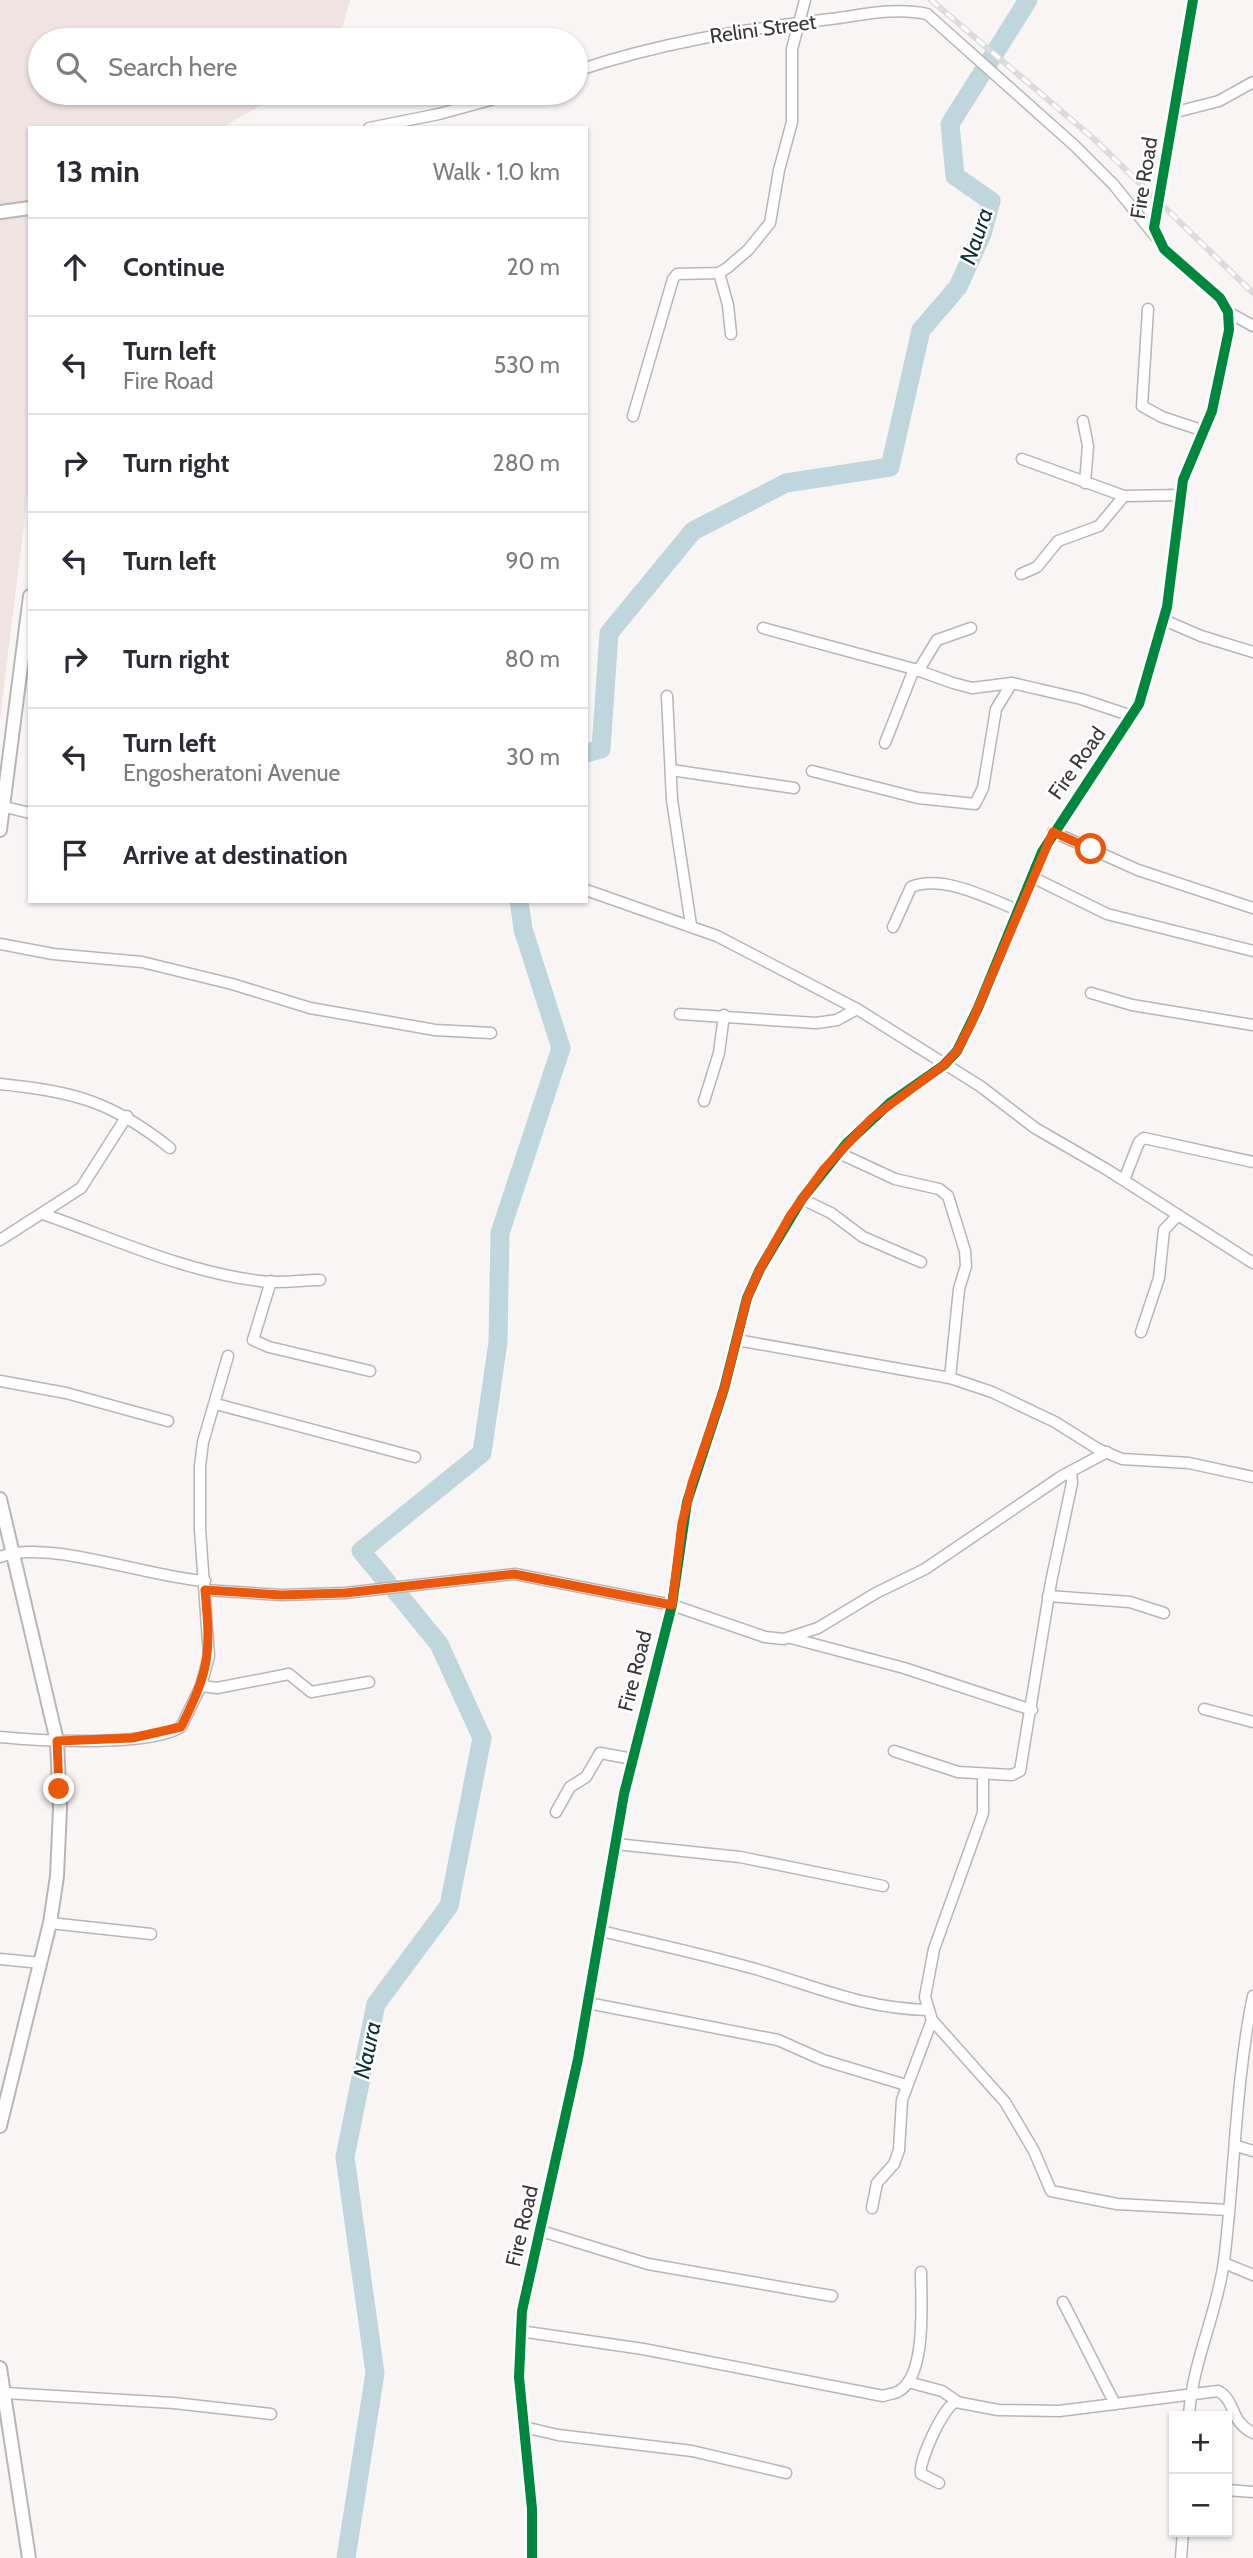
<!DOCTYPE html>
<meta charset="utf-8">
<style>
:root{--surface:#fff;--page:#f2f2f3;--text:#2b2b33;--muted:#7c7c81;--line:#e1e1e2}
body{margin:0;font-family:Cabin,sans-serif;background:var(--page);color:var(--text)}
.controls{position:absolute;right:21px;bottom:21px;display:grid;overflow:hidden;border-radius:0px;box-shadow:0 2px 5px #0004}
.controls button{width:63px;height:63px;display:grid;place-items:center;padding:0;border:0;border-bottom:2px solid var(--line);background:var(--surface);color:var(--text);font:35px sans-serif}
.stop{position:absolute;width:21px;height:21px;margin:-16px;border:5px solid #ea580c;border-radius:50%;background:#fff}
.stop.end{background:#ea580c;border-color:#fff;box-shadow:0 2px 7px #0008}
.list{margin:0;padding:0;list-style:none}
h2{display:flex;justify-content:space-between;align-items:center;height:91px;margin:0;padding:0 28px;font-size:30px}
h2 small{font-size:23px;font-weight:400;color:var(--muted)}
.list li{display:grid;grid-template-columns:46px 1fr auto;gap:21px;align-items:center;box-sizing:border-box;height:98px;padding:0 28px;border-top:2px solid var(--line)}
.list b{display:block;font-size:26px;white-space:nowrap}
.list p{margin:0;font-size:23px;white-space:nowrap;color:var(--muted)}
.list em{font-size:23px;font-style:normal;color:var(--muted)}
.icon{flex:none;width:38px;height:38px;fill:none;stroke:currentColor;stroke-width:2;stroke-linecap:round;stroke-linejoin:round}
.map{position:relative;flex:none;width:1253px;height:2558px;overflow:hidden}
.search{position:absolute;background:var(--surface);box-shadow:0 2px 5px #0004;left:28px;top:28px;width:560px;height:77px;display:flex;align-items:center;gap:18px;box-sizing:border-box;padding:0 24px;border-radius:38px;color:var(--muted);font-size:26px}
.panel{position:absolute;background:var(--surface);box-shadow:0 2px 5px #0004;left:28px;top:126px;width:560px;height:777px;border-radius:0px}
.map>svg:first-child{display:block}
.built{fill:#f0e4e3}
.lines{fill:none;stroke-linecap:round;stroke-linejoin:round}
.river{stroke:#bed6dc;stroke-width:19}
.minor-casing{stroke:#b9b5b5;stroke-width:13}
.tertiary-casing{stroke:#b9b5b5;stroke-width:16}
.minor{stroke:#fefefe;stroke-width:10}
.tertiary{stroke:#fefefe;stroke-width:12}
.rail-casing{stroke:#dcdbdb;stroke-width:6}
.rail{stroke:#fff;stroke-width:3.5;stroke-dasharray:10;stroke-linecap:butt}
.cycleway-casing{stroke:#fff;stroke-width:15}
.cycleway{stroke:#00873e;stroke-width:10}
.route{stroke:#ea580c;stroke-width:9}
.labels{text-anchor:middle;stroke-width:5;stroke-linejoin:round;paint-order:stroke}
.street-label{font-size:21px;fill:#3b3737;stroke:#fff}
.water-label{font-size:23px;font-style:italic;fill:#0c3038;stroke:#fff}
</style>
<div class="map">
<svg width="1253" height="2558" viewBox="0 0 1253 2558">
<rect width="100%" height="100%" fill="#faf5f5"/>
<polygon class="built" points="0,0 350,0 343,25 329,40 40,40 40,93 283,93 221,128 30,128 30,476 0,719"/>
<g class="lines">
<g class="river">
<polyline points="586,753 601,749 609,633 693,531 786,483 890,467 921,330 958,287 982,234 991,201 955,176 950,124 1028,0"/>
<polyline points="387,1582 361,1551 482,1453 498,1342 500,1233 561,1048 523,929 519,901"/>
<polyline points="346,2558 375,2373 345,2157 376,2004 449,1906 482,1738 439,1644 394,1589"/>
</g>
<g class="minor-casing">
<g id="minor">
<path d="M576 71C659 43 744 29 831 19 862 15 896 7 927 14L1075 146 1113 184 1156 237"/>
<polyline points="1176,112 1219,101 1253,82"/>
<polyline points="369,128 439,114 516,93"/>
<polyline points="719,273 728,305 731,334"/>
<polyline points="1148,309 1142,406 1162,417 1204,431"/>
<polyline points="1228,312 1253,326"/>
<polyline points="633,416 673,279 677,274 719,273 727,268 748,250 770,223 779,170 792,122 792,49 805,0"/>
<polyline points="1083,421 1088,446 1085,483"/>
<polyline points="1022,459 1124,496 1182,495"/>
<polyline points="1021,574 1037,567 1058,541 1099,526 1124,496"/>
<polyline points="1164,620 1201,636 1253,652"/>
<polyline points="763,628 914,669 953,683 972,688 1012,683 1081,699 1132,716"/>
<polyline points="918,671 937,640 971,628"/>
<polyline points="667,696 672,800 691,925"/>
<polyline points="885,743 914,669"/>
<polyline points="671,770 794,788"/>
<polyline points="812,771 918,798 975,804 983,788 996,709 1012,683"/>
<polyline points="5,807 30,813"/>
<polyline points="1053,832 1138,870 1253,908"/>
<polyline points="1032,877 1107,914 1253,951"/>
<polyline points="586,890 717,936 857,1009 980,1086 1035,1128 1106,1169 1253,1263"/>
<path d="M893 927 911 887C943 874 987 898 1018 910"/>
<polyline points="0,944 53,954 142,962 232,984 310,1008 435,1030 491,1033"/>
<polyline points="1091,993 1132,1005 1253,1025"/>
<polyline points="680,1014 816,1023 837,1020 857,1009"/>
<path d="M0 1084C75 1092 111 1101 170 1148"/>
<polyline points="704,1101 719,1053 724,1015"/>
<polyline points="839,1153 895,1179 939,1189 948,1196 965,1251 966,1266 959,1289 950,1378"/>
<polyline points="1124,1180 1139,1142 1144,1138 1253,1162"/>
<polyline points="802,1199 831,1213 863,1237 921,1262"/>
<path d="M43 1214C115 1239 185 1272 260 1281 280 1284 301 1280 320 1280"/>
<polyline points="0,1240 81,1188 127,1116"/>
<polyline points="271,1281 253,1340 269,1347 370,1371"/>
<polyline points="1141,1332 1159,1278 1164,1230 1178,1215"/>
<polyline points="737,1340 950,1378 992,1392 1055,1422 1098,1449 1122,1459 1189,1463 1253,1477"/>
<polyline points="0,1381 66,1393 168,1421"/>
<polyline points="216,1404 415,1457"/>
<path d="M0 1557C45 1538 151 1578 205 1581"/>
<polyline points="205,1590 281,1595 345,1593 515,1574 672,1605 765,1637 784,1639 818,1628 876,1593 925,1569 1062,1476 1107,1452"/>
<polyline points="1048,1596 1130,1602 1164,1613"/>
<polyline points="791,1638 904,1668 1032,1710"/>
<polyline points="201,1686 217,1688 289,1674 311,1692 369,1682"/>
<polyline points="1204,1709 1253,1722"/>
<path d="M0 1737C39 1741 149 1747 181 1727L201 1686 209 1656 200 1529V1466L203 1442 228 1356"/>
<polyline points="894,1751 958,1772 1012,1775 1020,1771 1051,1582 1072,1483 1071,1471"/>
<polyline points="983,1774 983,1813 934,1949 925,1997 932,2020 1005,2102 1034,2151 1051,2191 1117,2204 1228,2210"/>
<polyline points="556,1812 570,1787 586,1777 600,1753 633,1759"/>
<polyline points="616,1844 740,1857 883,1886"/>
<polyline points="50,1923 151,1934"/>
<path d="M601 1931C651 1943 702 1954 752 1968 816 1986 860 2008 928 2010"/>
<polyline points="0,1959 41,1963"/>
<polyline points="588,2003 778,2040 823,2060 906,2085"/>
<polyline points="1237,2146 1253,2151"/>
<polyline points="872,2208 877,2183 894,2164 899,2150 902,2100 932,2020"/>
<polyline points="541,2231 648,2264 832,2296"/>
<polyline points="1224,2263 1253,2275"/>
<polyline points="1063,2302 1115,2404"/>
<path d="M520 2331 643 2349 883 2396C888 2394 895 2394 899 2391 927 2375 921 2301 921 2272"/>
<polyline points="908,2382 942,2391 958,2402"/>
<polyline points="5,2393 174,2403 271,2414"/>
<path d="M1189 2416C1192 2362 1217 2315 1224 2261 1235 2173 1235 2083 1253 1996"/>
<polyline points="524,2427 558,2435 692,2451 786,2473"/>
<path d="M939 2483 921 2474C918 2462 944 2405 956 2402L998 2410 1059 2411 1218 2391C1236 2400 1229 2421 1253 2433"/>
<polyline points="1227,2490 1253,2492"/>
<polyline points="532,2558 532,2509 519,2377 522,2311 578,2059 624,1794 672,1605 687,1502 724,1389 747,1298 760,1269 802,1199 846,1144 891,1102 944,1065 957,1051 978,1008 1042,852 1139,704 1167,607 1183,480 1212,411 1229,330 1228,312 1220,298 1164,249 1154,228 1193,0"/>
<polyline points="1181,2558 1183,2532"/>
</g>
</g>
<g class="tertiary-casing">
<g id="tertiary">
<polyline points="0,212 30,208"/>
<polyline points="0,830 30,596"/>
<polyline points="0,1499 57,1741 60,1808 57,1876 50,1923 0,2126"/>
<polyline points="0,2368 29,2558"/>
</g>
</g>
<use href="#minor" class="minor"/>
<use href="#tertiary" class="tertiary"/>
<g class="rail-casing">
<polyline id="rail" points="931,0 1094,139 1253,293"/>
</g>
<use href="#rail" class="rail"/>
<g class="cycleway-casing">
<polyline id="cycleway" points="532,2558 532,2509 519,2377 522,2311 578,2059 624,1794 672,1605 687,1502 724,1389 747,1298 760,1269 802,1199 846,1144 891,1102 944,1065 957,1051 978,1008 1042,852 1139,704 1167,607 1183,480 1212,411 1229,330 1228,312 1220,298 1164,249 1154,228 1193,0"/>
</g>
<use href="#cycleway" class="cycleway"/>
</g>
<g class="lines">
<path class="route" d="M59 1789 57 1741 132 1738 181 1727C210 1669 211 1654 205 1590L281 1595 345 1593 514 1574 672 1605 682 1523 692 1483 724 1389 747 1298 760 1269 790 1216 824 1169 872 1118 944 1065 957 1051 971 1024 1053 832 1091 849"/>
</g>
<g class="labels">
<g class="street-label">
<text transform="translate(763 29) rotate(-8)" y="7">Relini Street</text>
<text transform="translate(1144 178) rotate(-81)" y="7">Fire Road</text>
<text transform="translate(1077 763) rotate(-55)" y="7">Fire Road</text>
<text transform="translate(635 1671) rotate(-76)" y="7">Fire Road</text>
<text transform="translate(522 2226) rotate(-77)" y="7">Fire Road</text>
</g>
<g class="water-label">
<text transform="translate(976 236) rotate(-71)" y="8">Naura</text>
<text transform="translate(367 2050) rotate(-78)" y="8">Naura</text>
</g>
</g>
</svg>
<div class="controls">
<button>+</button>
<button>−</button>
</div>
<div class="stop" style="left:1091px;top:849px"></div>
<div class="stop end" style="left:59px;top:1789px"></div>
<div class="search"><svg class="icon" aria-label="search" viewBox="0 0 24 24"><circle cx="10" cy="10" r="6"/><path d="M15 15l6 6"/></svg>Search here</div>
<section class="panel">
<h2>13 min<small>Walk · 1.0 km</small></h2>
<ul class="list">
<li><svg class="icon" aria-label="ahead" viewBox="0 0 24 24"><path d="M12 20V5M6 11l6-6 6 6"/></svg><div><b>Continue</b></div><em>20 m</em></li>
<li><svg class="icon" aria-label="left" viewBox="0 0 24 24"><path d="M17 20v-9H6M10 6l-5 5 5 5"/></svg><div><b>Turn left</b><p>Fire Road</p></div><em>530 m</em></li>
<li><svg class="icon" aria-label="right" viewBox="0 0 24 24"><path d="M7 20v-9h11M14 6l5 5-5 5"/></svg><div><b>Turn right</b></div><em>280 m</em></li>
<li><svg class="icon" aria-label="left" viewBox="0 0 24 24"><path d="M17 20v-9H6M10 6l-5 5 5 5"/></svg><div><b>Turn left</b></div><em>90 m</em></li>
<li><svg class="icon" aria-label="right" viewBox="0 0 24 24"><path d="M7 20v-9h11M14 6l5 5-5 5"/></svg><div><b>Turn right</b></div><em>80 m</em></li>
<li><svg class="icon" aria-label="left" viewBox="0 0 24 24"><path d="M17 20v-9H6M10 6l-5 5 5 5"/></svg><div><b>Turn left</b><p>Engosheratoni Avenue</p></div><em>30 m</em></li>
<li><svg class="icon" aria-label="arrive" viewBox="0 0 24 24"><path d="M6 21V4h12l-3 4 3 4H6"/></svg><div><b>Arrive at destination</b></div></li>
</ul>
</section>
</div>
